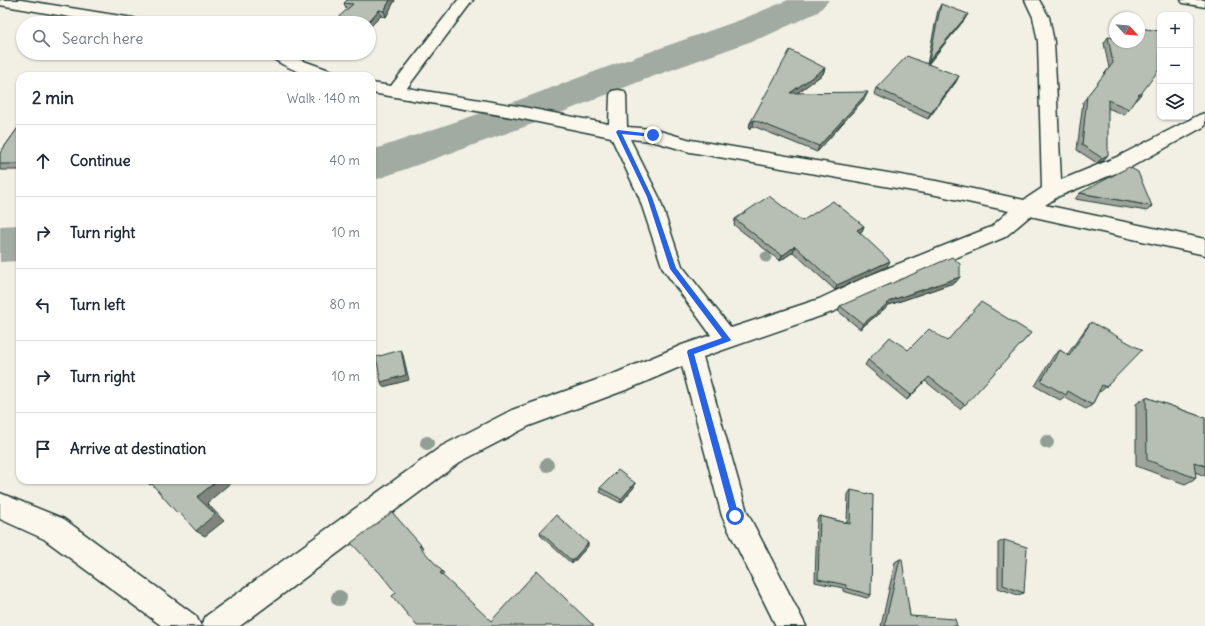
<!DOCTYPE html>
<meta charset="utf-8">
<style>
:root{--surface:#fff;--page:#f2f2f3;--text:#1f2937;--muted:#747a83;--line:#e0e1e3}
body{margin:0;font-family:Delius,sans-serif;background:var(--page);color:var(--text)}
.controls{position:absolute;right:12px;top:12px;display:grid;overflow:hidden;border-radius:8px;box-shadow:0 1px 3px #0004}
.controls button{width:36px;height:36px;display:grid;place-items:center;padding:0;border:0;border-bottom:1px solid var(--line);background:var(--surface);color:var(--text);font:20px sans-serif}
.compass{position:absolute;left:1109px;top:12px;width:36px;height:36px;border-radius:50%;background:var(--surface);box-shadow:0 1px 3px #0004;rotate:116deg}
.stop{position:absolute;width:12px;height:12px;margin:-9px;border:3px solid #2563eb;border-radius:50%;background:#fff}
.stop.end{background:#2563eb;border-color:#fff;box-shadow:0 1px 4px #0008}
.list{margin:0;padding:0;list-style:none}
h2{display:flex;justify-content:space-between;align-items:center;height:52px;margin:0;padding:0 16px;font-size:17px}
h2 small{font-size:13px;font-weight:400;color:var(--muted)}
.list li{display:grid;grid-template-columns:26px 1fr auto;gap:12px;align-items:center;box-sizing:border-box;height:72px;padding:0 16px;border-top:1px solid var(--line)}
.list b{display:block;font-size:15px;white-space:nowrap}
.list em{font-size:13px;font-style:normal;color:var(--muted)}
.icon{flex:none;width:22px;height:22px;fill:none;stroke:currentColor;stroke-width:2;stroke-linecap:round;stroke-linejoin:round}
.map{position:relative;flex:none;width:1205px;height:626px;overflow:hidden}
.search{position:absolute;background:var(--surface);box-shadow:0 1px 3px #0004;left:16px;top:16px;width:360px;height:44px;display:flex;align-items:center;gap:10px;box-sizing:border-box;padding:0 14px;border-radius:22px;color:var(--muted);font-size:15px}
.panel{position:absolute;background:var(--surface);box-shadow:0 1px 3px #0004;left:16px;top:72px;width:360px;height:412px;border-radius:12px}
.map>svg:first-child{display:block}
.lines{fill:none;stroke-linecap:round;stroke-linejoin:round}
.river{fill:#a2aba1;fill-rule:evenodd}
.minor-casing{stroke:#1f3d34;stroke-width:3}
.minor{fill:#fbf7ec;fill-rule:evenodd}
.tree{fill:#919e94}
.wall{fill:#9da39a;stroke:#1f3d34}
.shaded-wall{fill:#80857d;stroke:#1f3d34}
.building{fill:#b7beb3;stroke:#1f3d34}
.route{fill:#2563eb}
</style>
<div class="map">
<svg width="1205" height="626" viewBox="0 0 1205 626">
<rect width="100%" height="100%" fill="#f2f0e5"/>
<filter id="ink" filterUnits="userSpaceOnUse"><feTurbulence type="fractalNoise" baseFrequency=".025" numOctaves="2"/><feDisplacementMap in="SourceGraphic" scale="8" xChannelSelector="R" yChannelSelector="G"/><feConvolveMatrix kernelMatrix="1 2 1 2 8 2 1 2 1" color-interpolation-filters="sRGB"/></filter>
<g filter="url(#ink)">
<g class="lines">
<g class="river">
<polygon points="788,0 829,0 818,12 766,36 646,79 538,122 372,181 372,150 508,104 618,63 740,20"/>
<polygon points="20,225 20,261 0,262 0,226"/>
</g>
<g class="minor-casing">
<g id="minor">
<polygon points="0,0 21,0 133,18 138,20 141,23 105,23 0,5"/>
<path d="M458 0H473L407 88 523 107 609 124 610 95 612 91 618 90 624 91 626 95 627 127 653 129 691 140 936 181 1024 200 1042 188 1038 42 1033 17 1025 0H1039L1049 17 1054 42 1061 180 1117 157 1199 115 1205 113V126L1131 167 1059 196 1045 205 1205 239V255L1030 216 1005 237 884 288 835 311 703 357 747 512 806 626H776L726 525 722 516 682 366 631 388 529 426 460 462 240 626H201L206 616 442 446 512 410 616 373 682 345 711 335 663 269 639 197 611 137 523 119 372 93V83L391 86ZM630 139 652 141 690 152 936 195 1009 211 991 227 868 276 819 299 731 328 682 266 659 197Z"/>
<polygon points="1181,0 1205,0 1205,7 1183,3"/>
<path d="M267 53H287L295 58 335 72 337 76C330 76 322 77 315 76 304 75 273 62 267 53Z"/>
<polygon points="0,493 64,519 196,616 201,626 162,626 44,539 0,519"/>
</g>
</g>
<use href="#minor" class="minor"/>
</g>
<g class="tree">
<circle cx="766" cy="257" r="5.5"/>
<circle cx="1047" cy="442" r="7"/>
<circle cx="427" cy="443" r="7"/>
<circle cx="547" cy="465" r="7"/>
<circle cx="339" cy="598" r="8"/>
</g>
<g class="wall">
<polygon points="347,0 395,0 386,17 381,16 369,28 369,23 346,9 344,3"/>
<polygon points="941,4 965,19 928,64 956,82 928,119 874,94 876,88 927,64 938,10"/>
<polygon points="1108,37 1141,94 1136,100 1135,100 1124,115 1108,108 1103,161 1097,163 1077,150 1083,102 1109,68 1104,43"/>
<polygon points="825,68 823,74 797,93 865,98 817,152 753,126 749,129 750,123"/>
<polygon points="20,125 20,170 0,170 0,153"/>
<polygon points="1080,193 1152,206 1147,211 1075,199"/>
<polygon points="735,219 864,226 862,231 860,233 887,267 835,290 793,252 780,261 734,225"/>
<polygon points="956,282 889,305 860,329 838,311 840,306"/>
<polygon points="1091,322 1106,387 1100,392 1099,391 1092,405 1086,409 1064,397 1060,400 1035,386 1054,355 1060,350 1067,355 1086,328"/>
<polygon points="1031,333 960,409 925,381 907,400 865,365 868,360 908,350 947,341"/>
<polygon points="1146,397 1205,418 1205,476 1195,472 1196,478 1185,484 1136,466 1136,404"/>
<polygon points="635,483 634,487 621,503 600,492 600,488"/>
<polygon points="851,490 871,595 867,598 843,591 843,588 815,582 817,519 820,516 847,523 848,494"/>
<polygon points="540,532 588,546 572,564 541,536"/>
<polygon points="1004,540 1024,593 1018,595 998,588 998,543"/>
<polygon points="900,559 910,616 957,626 881,626 895,562"/>
</g>
<g class="shaded-wall">
<polygon points="390,0 395,0 386,17 384,11"/>
<polygon points="379,10 381,16 369,28 369,23 367,23"/>
<polygon points="968,14 965,19 926,67 929,61"/>
<polygon points="825,68 823,74 789,99 790,93"/>
<polygon points="959,76 956,82 928,119 931,113"/>
<polygon points="868,92 865,98 817,152 819,146"/>
<polygon points="754,120 753,126 749,129 750,123"/>
<polygon points="1108,155 1103,161 1097,163 1102,158"/>
<polygon points="864,226 862,231 855,236 857,230"/>
<polygon points="795,246 793,252 780,261 782,256"/>
<polygon points="890,261 887,267 835,290 837,285"/>
<polygon points="960,277 956,282 889,305 860,329 863,324 892,300"/>
<polygon points="401,350 403,355 409,380 383,387 381,382"/>
<polygon points="929,377 925,381 907,400 911,395"/>
<polygon points="218,480 234,480 207,503 224,521 205,536 196,531 197,497"/>
<polygon points="635,483 634,487 621,503 621,499"/>
<polygon points="588,543 588,546 572,564 572,561"/>
<polygon points="421,545 424,548 422,550 419,546"/>
<polygon points="442,571 444,574 442,576 440,573"/>
</g>
<g class="building">
<polygon points="347,0 390,0 384,11 379,10 367,23 332,23 353,4 344,3"/>
<polygon points="941,4 968,14 929,61"/>
<polygon points="1139,28 1160,31 1160,68 1141,94 1139,94 1129,109 1108,100 1108,155 1102,158 1082,145 1087,96 1113,63 1108,37 1115,38 1115,42 1139,42"/>
<polygon points="790,50 825,68 790,93 868,92 819,146 754,120 750,123"/>
<polygon points="907,56 959,76 931,113 876,88"/>
<polygon points="20,125 20,164 0,164 0,153"/>
<polygon points="1129,167 1138,172 1152,206 1080,193"/>
<polygon points="769,196 802,221 833,201 864,226 857,230 890,261 837,285 795,246 782,256 735,219"/>
<polygon points="952,257 960,264 960,277 892,300 863,324 840,306"/>
<polygon points="981,302 1031,333 965,405 929,377 911,395 868,360 890,337 908,350 929,329 947,341"/>
<polygon points="1091,322 1142,350 1106,387 1102,385 1092,405 1068,391 1066,395 1041,381 1060,350 1069,356"/>
<polygon points="401,350 406,375 381,382 376,357"/>
<polygon points="1146,397 1205,418 1205,466 1194,462 1196,478 1147,460"/>
<polygon points="618,470 635,483 621,499 600,488"/>
<polygon points="145,480 218,480 197,497 215,514 196,531 179,512 177,513 152,484 150,485"/>
<polygon points="851,490 873,495 871,595 846,588 846,585 818,579 820,516 850,524"/>
<polygon points="392,512 421,545 419,546 442,571 440,573 491,621 537,571 594,626 417,626 392,596 396,593 380,573 351,543"/>
<polygon points="556,515 588,543 572,561 540,532"/>
<polygon points="1004,540 1027,547 1024,593 1003,585"/>
<polygon points="900,559 902,559 910,616 955,619 957,626 886,626 885,623"/>
</g>
</g>
<polygon class="route" points="618,130 653,134 656,135 653,137 622,134 652,197 676,268 731,340 730,341 694,354 739,516 735,520 731,516 687,352 688,350 722,338 670,269 647,197 616,132"/>
</svg>
<div class="controls">
<button>+</button>
<button>−</button>
<button><svg class="icon" aria-label="layers" viewBox="0 0 24 24"><path d="M12 4l9 5-9 5-9-5zM3 14l9 5 9-5"/></svg></button>
</div>
<svg class="compass" viewBox="-18 -18 36 36"><path d="M0-13l5 13h-10z" fill="#e53935"/><path d="M0 13l5-13h-10z" fill="#747a83"/></svg>
<div class="stop" style="left:735px;top:516px"></div>
<div class="stop end" style="left:653px;top:135px"></div>
<div class="search"><svg class="icon" aria-label="search" viewBox="0 0 24 24"><circle cx="10" cy="10" r="6"/><path d="M15 15l6 6"/></svg>Search here</div>
<section class="panel">
<h2>2 min<small>Walk · 140 m</small></h2>
<ul class="list">
<li><svg class="icon" aria-label="ahead" viewBox="0 0 24 24"><path d="M12 20V5M6 11l6-6 6 6"/></svg><div><b>Continue</b></div><em>40 m</em></li>
<li><svg class="icon" aria-label="right" viewBox="0 0 24 24"><path d="M7 20v-9h11M14 6l5 5-5 5"/></svg><div><b>Turn right</b></div><em>10 m</em></li>
<li><svg class="icon" aria-label="left" viewBox="0 0 24 24"><path d="M17 20v-9H6M10 6l-5 5 5 5"/></svg><div><b>Turn left</b></div><em>80 m</em></li>
<li><svg class="icon" aria-label="right" viewBox="0 0 24 24"><path d="M7 20v-9h11M14 6l5 5-5 5"/></svg><div><b>Turn right</b></div><em>10 m</em></li>
<li><svg class="icon" aria-label="arrive" viewBox="0 0 24 24"><path d="M6 21V4h12l-3 4 3 4H6"/></svg><div><b>Arrive at destination</b></div></li>
</ul>
</section>
</div>
